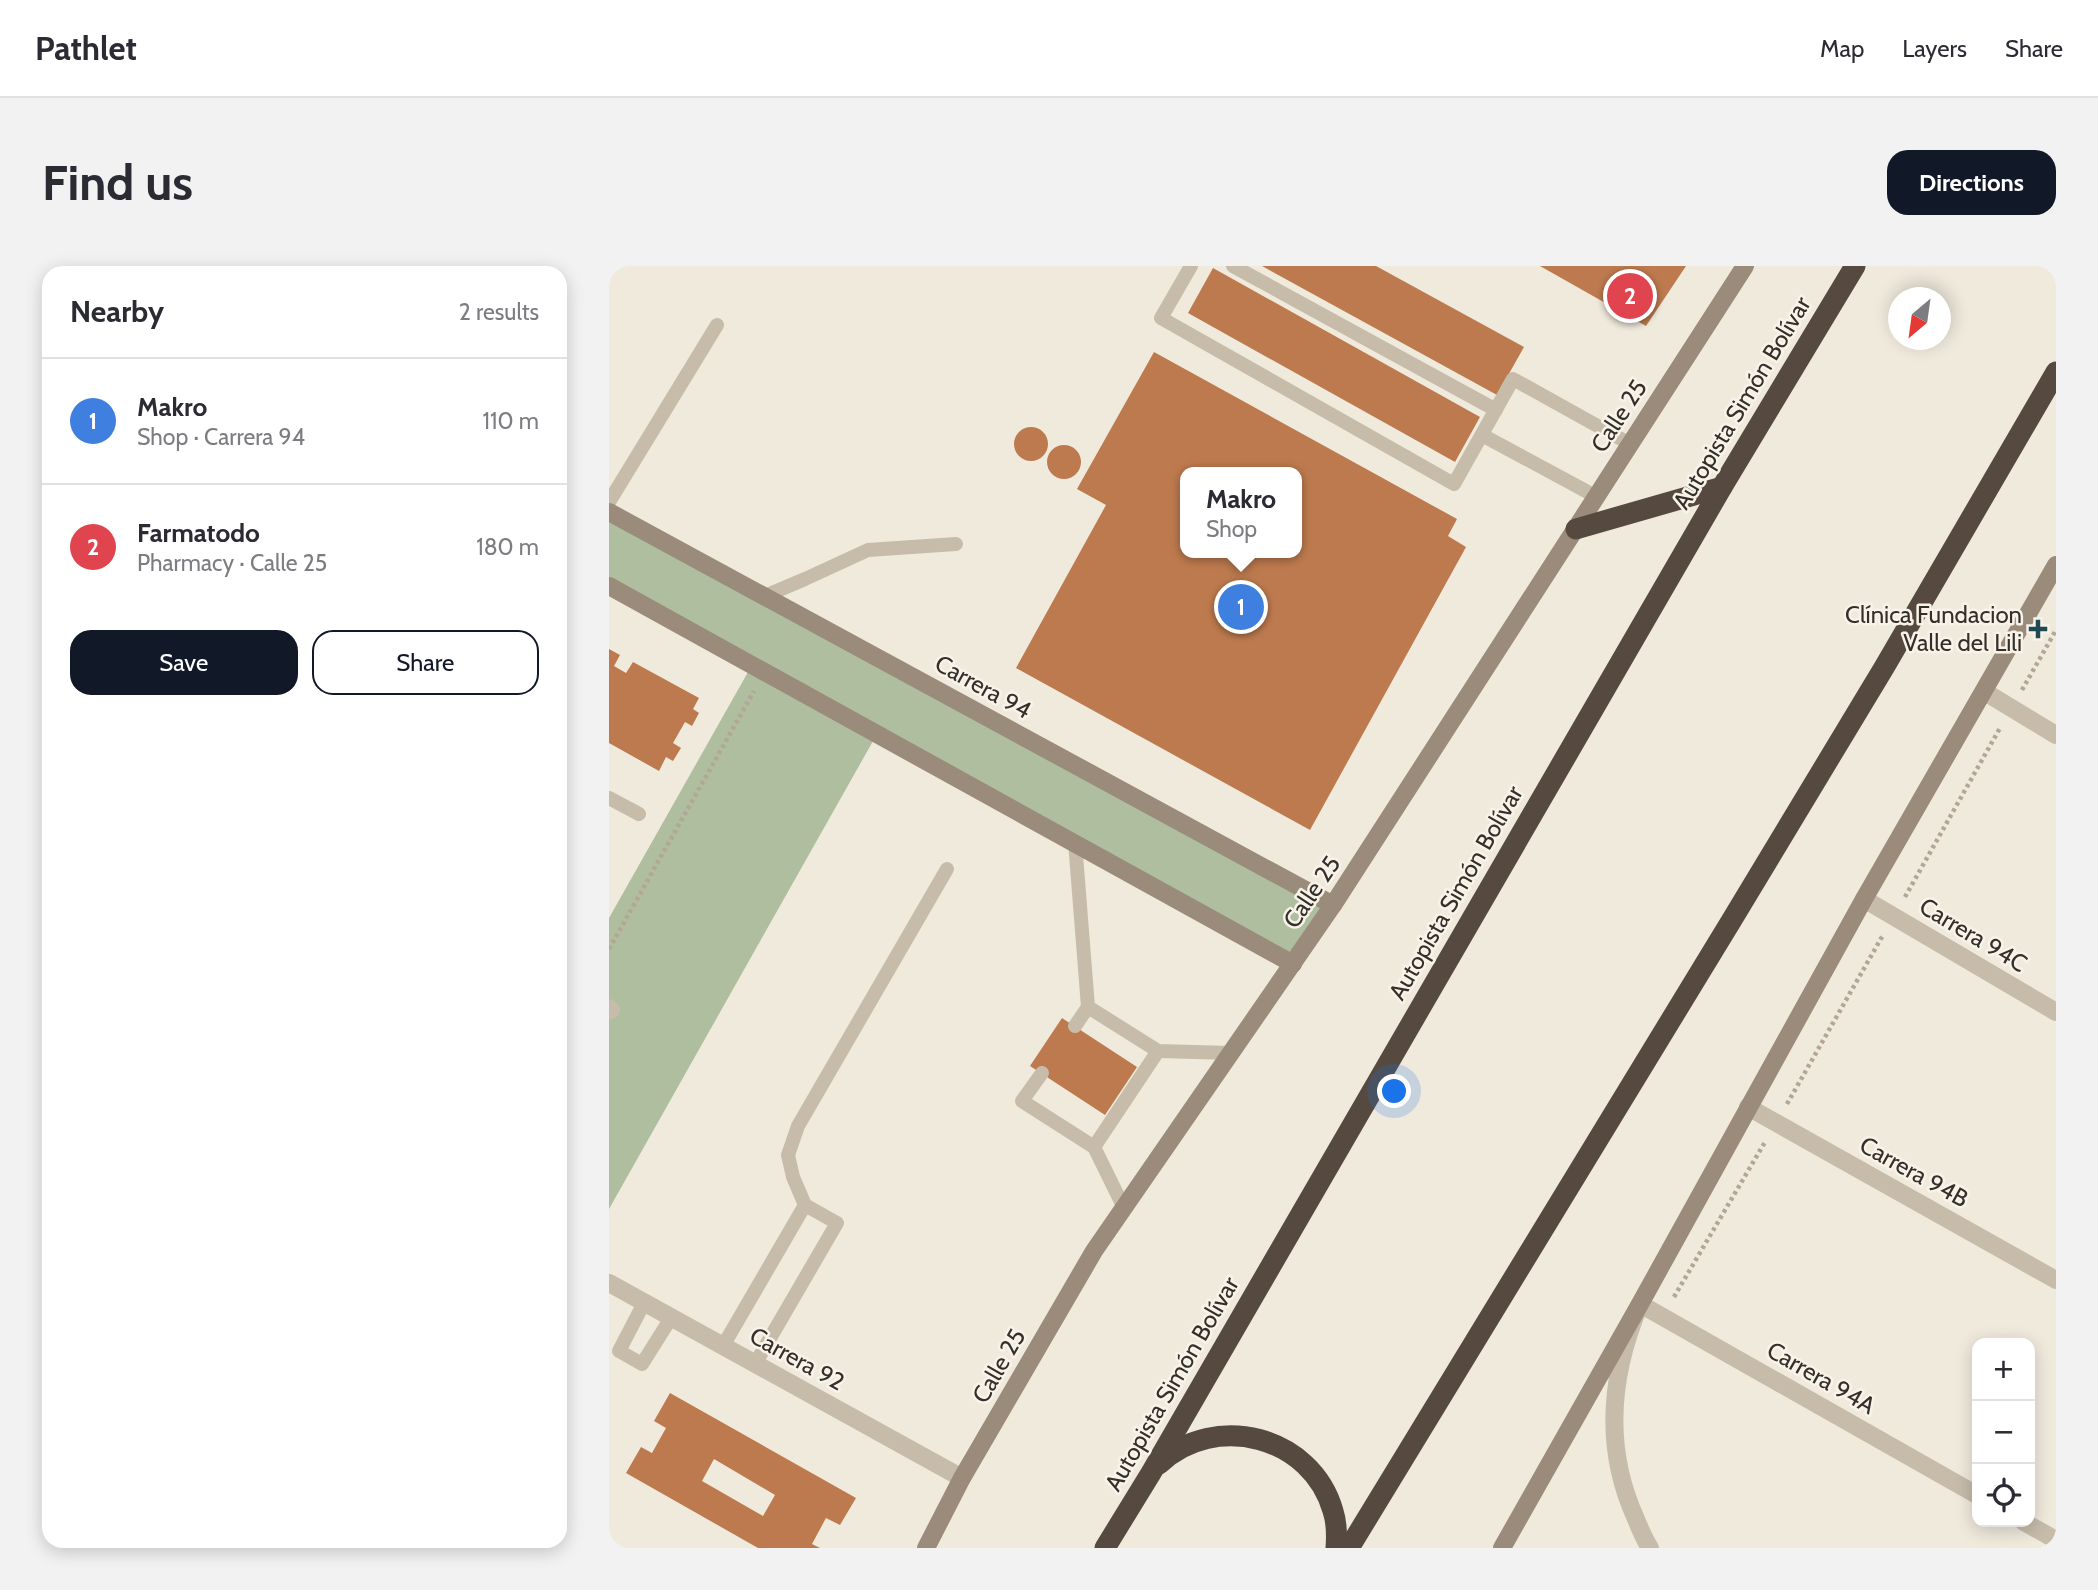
<!DOCTYPE html>
<meta charset="utf-8">
<style>
:root{--surface:#fff;--page:#f2f2f3;--text:#2b2b33;--muted:#7c7c81;--line:#e1e1e2;--accent:#111827}
body{margin:0;font-family:Cabin,sans-serif;background:var(--page);color:var(--text)}
.controls{position:absolute;right:21px;bottom:21px;display:grid;overflow:hidden;border-radius:14px;box-shadow:0 4px 18px #0003}
.controls button{width:63px;height:63px;display:grid;place-items:center;padding:0;border:0;border-bottom:2px solid var(--line);background:var(--surface);color:var(--text);font:35px sans-serif}
.compass{position:absolute;left:1279px;top:21px;width:63px;height:63px;border-radius:50%;background:var(--surface);box-shadow:0 4px 18px #0003;rotate:209deg}
.you{position:absolute;left:786px;top:826px;width:24px;height:24px;margin:-18px;border:5px solid #fff;border-radius:50%;background:#1a73e8;box-shadow:0 0 0 10px #1a73e833}
.badge{display:grid;place-items:center;width:46px;height:46px;border-radius:50%;background:var(--accent);color:#fff;font-size:23px;font-weight:700}
.pin{position:absolute;translate:-50% -50%;border:4px solid #fff;box-shadow:0 2px 7px #0006}
.popup{position:absolute;left:571px;top:201px;width:122px;height:91px;box-sizing:border-box;display:grid;place-content:center;border-radius:14px;background:var(--surface);filter:drop-shadow(0 2px 5px #0005);font-size:23px;white-space:nowrap;color:var(--muted)}
.popup b{font-size:26px;color:var(--text)}
.popup::after{content:'';position:absolute;left:50%;top:100%;margin-left:-14px;border:14px solid transparent;border-top-color:var(--surface)}
.list{margin:0;padding:0;list-style:none}
h2{display:flex;justify-content:space-between;align-items:center;height:91px;margin:0;padding:0 28px;font-size:30px}
h2 small{font-size:23px;font-weight:400;color:var(--muted)}
.list li{display:grid;grid-template-columns:46px 1fr auto;gap:21px;align-items:center;box-sizing:border-box;height:126px;padding:0 28px;border-top:2px solid var(--line)}
.list b{display:block;font-size:26px;white-space:nowrap}
.list p{margin:0;font-size:23px;white-space:nowrap;color:var(--muted)}
.list em{font-size:23px;font-style:normal;color:var(--muted)}
.actions{display:flex;gap:14px;padding:21px 28px}
.actions a{flex:1;padding:16px 0;border:2px solid var(--accent);border-radius:21px;text-align:center;font-size:24px;color:var(--accent)}
.actions .main{background:var(--accent);color:#fff}
.icon{flex:none;width:38px;height:38px;fill:none;stroke:currentColor;stroke-width:2;stroke-linecap:round;stroke-linejoin:round}
.map{position:relative;flex:none;width:1447px;height:1282px;overflow:hidden;border-radius:21px}
header{display:flex;align-items:center;gap:42px;box-sizing:border-box;height:98px;padding:0 35px;background:var(--surface);border-bottom:2px solid var(--line)}
header strong{font-size:33px}
nav{display:flex;gap:38px;margin-inline-start:auto;font-size:24px}
.intro{display:flex;align-items:center;justify-content:space-between;box-sizing:border-box;height:168px;padding:0 42px}
h1{margin:0;font-size:49px}
.button{padding:18px 32px;border-radius:21px;background:var(--accent);color:#fff;font-size:24px;font-weight:700}
main{display:flex;gap:42px;padding:0 42px}
aside{flex:1;background:var(--surface);border-radius:21px;box-shadow:0 4px 18px #0003}
.map>svg:first-child{display:block}
.green{fill:#aebe9e}
.building{fill:#bd7a4e;fill-rule:evenodd}
.lines{fill:none;stroke-linecap:round;stroke-linejoin:round}
.path{stroke:#b3a694;stroke-width:4.5;stroke-dasharray:3.5 3.5;stroke-linecap:butt}
.lane{stroke:#c7bcaa;stroke-width:14}
.street{stroke:#c7bcaa;stroke-width:18}
.secondary{stroke:#9b8b7b;stroke-width:18}
.highway{stroke:#564a40;stroke-width:21}
.poi-dot{fill:#214954;stroke:#f8f3e9;stroke-width:2.5}
.labels{text-anchor:middle;stroke-width:5;stroke-linejoin:round;paint-order:stroke}
.street-label{font-size:24px;fill:#352f29;stroke:#f8f3e9}
.poi-label{font-size:24px;fill:#352f29;stroke:#f8f3e9;text-anchor:end}
</style>
<header>
<strong>Pathlet</strong>
<nav><a>Map</a><a>Layers</a><a>Share</a></nav>
</header>
<div class="intro"><h1>Find us</h1><a class="button">Directions</a></div>
<main>
<aside>
<h2>Nearby<small>2 results</small></h2>
<ul class="list">
<li><span class="badge" style="background:#3f7fe0">1</span><div><b>Makro</b><p>Shop · Carrera 94</p></div><em>110 m</em></li>
<li><span class="badge" style="background:#e0444e">2</span><div><b>Farmatodo</b><p>Pharmacy · Calle 25</p></div><em>180 m</em></li>
</ul>
<div class="actions"><a class="main">Save</a><a>Share</a></div>
</aside>
<div class="map">
<svg width="1447" height="1282" viewBox="0 0 1447 1282">
<rect width="100%" height="100%" fill="#f0eadd"/>
<polygon class="green" points="0,246 724,639 684,698 268,468 0,943 0,652 143,399 0,320"/>
<g class="building">
<polygon points="653,0 767,0 915,81 888,129"/>
<polygon points="931,0 1077,0 1037,60"/>
<polygon points="604,2 871,151 846,196 579,47"/>
<path d="M545 86 848 253 839 270 857 281 701 564 407 402 497 239 468 223ZM576 206H688V287H576Z"/>
<circle cx="422" cy="178" r="17"/>
<circle cx="455" cy="196" r="17"/>
<polygon points="0,383 11,389 5,400 17,407 24,396 90,432 84,443 90,447 83,460 76,456 64,477 72,482 64,495 57,491 50,505 0,477"/>
<polygon points="453,752 528,801 496,849 421,800"/>
<path d="M61 1127 247 1232 231 1259 217 1252 203 1278 211 1282H149L17 1207 32 1181 43 1187 57 1162 45 1155ZM105 1193 166 1229 154 1250 93 1215Z"/>
</g>
<g class="lines">
<g class="path">
<polyline points="1413,424 1447,364"/>
<polyline points="1296,631 1391,462"/>
<polyline points="0,683 145,425"/>
<polyline points="1178,838 1274,669"/>
<polyline points="1065,1031 1156,876"/>
</g>
<g class="lane">
<polyline points="582,0 552,52 845,218 904,113 1021,178"/>
<polyline points="624,0 887,144"/>
<polyline points="873,169 988,231"/>
<polyline points="0,236 108,59"/>
<polyline points="156,330 196,313 259,284 347,278"/>
<polyline points="0,532 30,548"/>
<polyline points="466,576 479,741"/>
<polyline points="466,760 479,741 549,785 622,787"/>
<polyline points="433,807 413,835 485,881 515,942"/>
<polyline points="485,881 549,785"/>
<polyline points="35,1037 10,1085 33,1098 62,1052"/>
<polyline points="114,1080 196,939"/>
<polyline points="146,1098 228,957 196,939 184,911 179,889 189,860 338,603"/>
</g>
<g class="street">
<polyline points="1376,426 1447,469"/>
<polyline points="1255,633 1447,746"/>
<polyline points="0,742 2,744"/>
<polyline points="1139,841 1447,1014"/>
<polyline points="0,1017 353,1212"/>
<polyline points="1415,1256 1447,1274"/>
<path d="M1041 1282C1035 1273 1031 1263 1027 1253 994 1181 1001 1109 1031 1038L1368 1229"/>
</g>
<g class="secondary">
<polyline points="0,246 724,639"/>
<polyline points="0,320 684,698"/>
<polyline points="317,1282 353,1212 485,985 724,639 1136,0"/>
<polyline points="893,1282 1031,1038 1255,633 1447,299"/>
</g>
<g class="highway">
<polyline points="967,263 1113,221"/>
<path d="M550 1198C606 1145 703 1170 724 1245 728 1257 728 1269 727 1282"/>
<polyline points="496,1282 542,1207 1113,221 1246,0"/>
<polyline points="740,1282 1124,652 1276,400 1447,106"/>
</g>
</g>
<path class="poi-dot" d="M1425.5 352.5h7v7h7v7h-7v7h-7v-7h-7v-7h7z"/>
<g class="labels">
<g class="street-label">
<text transform="translate(1133 137) rotate(-59)" y="8">Autopista Simón Bolívar</text>
<text transform="translate(1010 150) rotate(-57)" y="8">Calle 25</text>
<text transform="translate(374 421) rotate(29)" y="8">Carrera 94</text>
<text transform="translate(703 626) rotate(-56)" y="8">Calle 25</text>
<text transform="translate(847 627) rotate(-60)" y="8">Autopista Simón Bolívar</text>
<text transform="translate(1364 669) rotate(31)" y="8">Carrera 94C</text>
<text transform="translate(1305 906) rotate(29)" y="8">Carrera 94B</text>
<text transform="translate(188 1093) rotate(29)" y="8">Carrera 92</text>
<text transform="translate(390 1100) rotate(-60)" y="8">Calle 25</text>
<text transform="translate(1212 1112) rotate(30)" y="8">Carrera 94A</text>
<text transform="translate(563 1118) rotate(-60)" y="8">Autopista Simón Bolívar</text>
</g>
<g class="poi-label">
<text x="1413" y="357">Clínica Fundacion<tspan x="1413" dy="28">Valle del Lili</tspan></text>
</g>
</g>
</svg>
<div class="controls">
<button>+</button>
<button>−</button>
<button><svg class="icon" aria-label="locate" viewBox="0 0 24 24"><circle cx="12" cy="12" r="6"/><path d="M12 2v4M12 18v4M2 12h4M18 12h4"/></svg></button>
</div>
<svg class="compass" viewBox="-18 -18 36 36"><path d="M0-13l5 13h-10z" fill="#e53935"/><path d="M0 13l5-13h-10z" fill="#7c7c81"/></svg>
<div class="you"></div>
<div class="pin badge" style="left:632px;top:341px;background:#3f7fe0">1</div>
<div class="popup"><b>Makro</b>Shop</div>
<div class="pin badge" style="left:1021px;top:30px;background:#e0444e">2</div>
</div>
</main>
